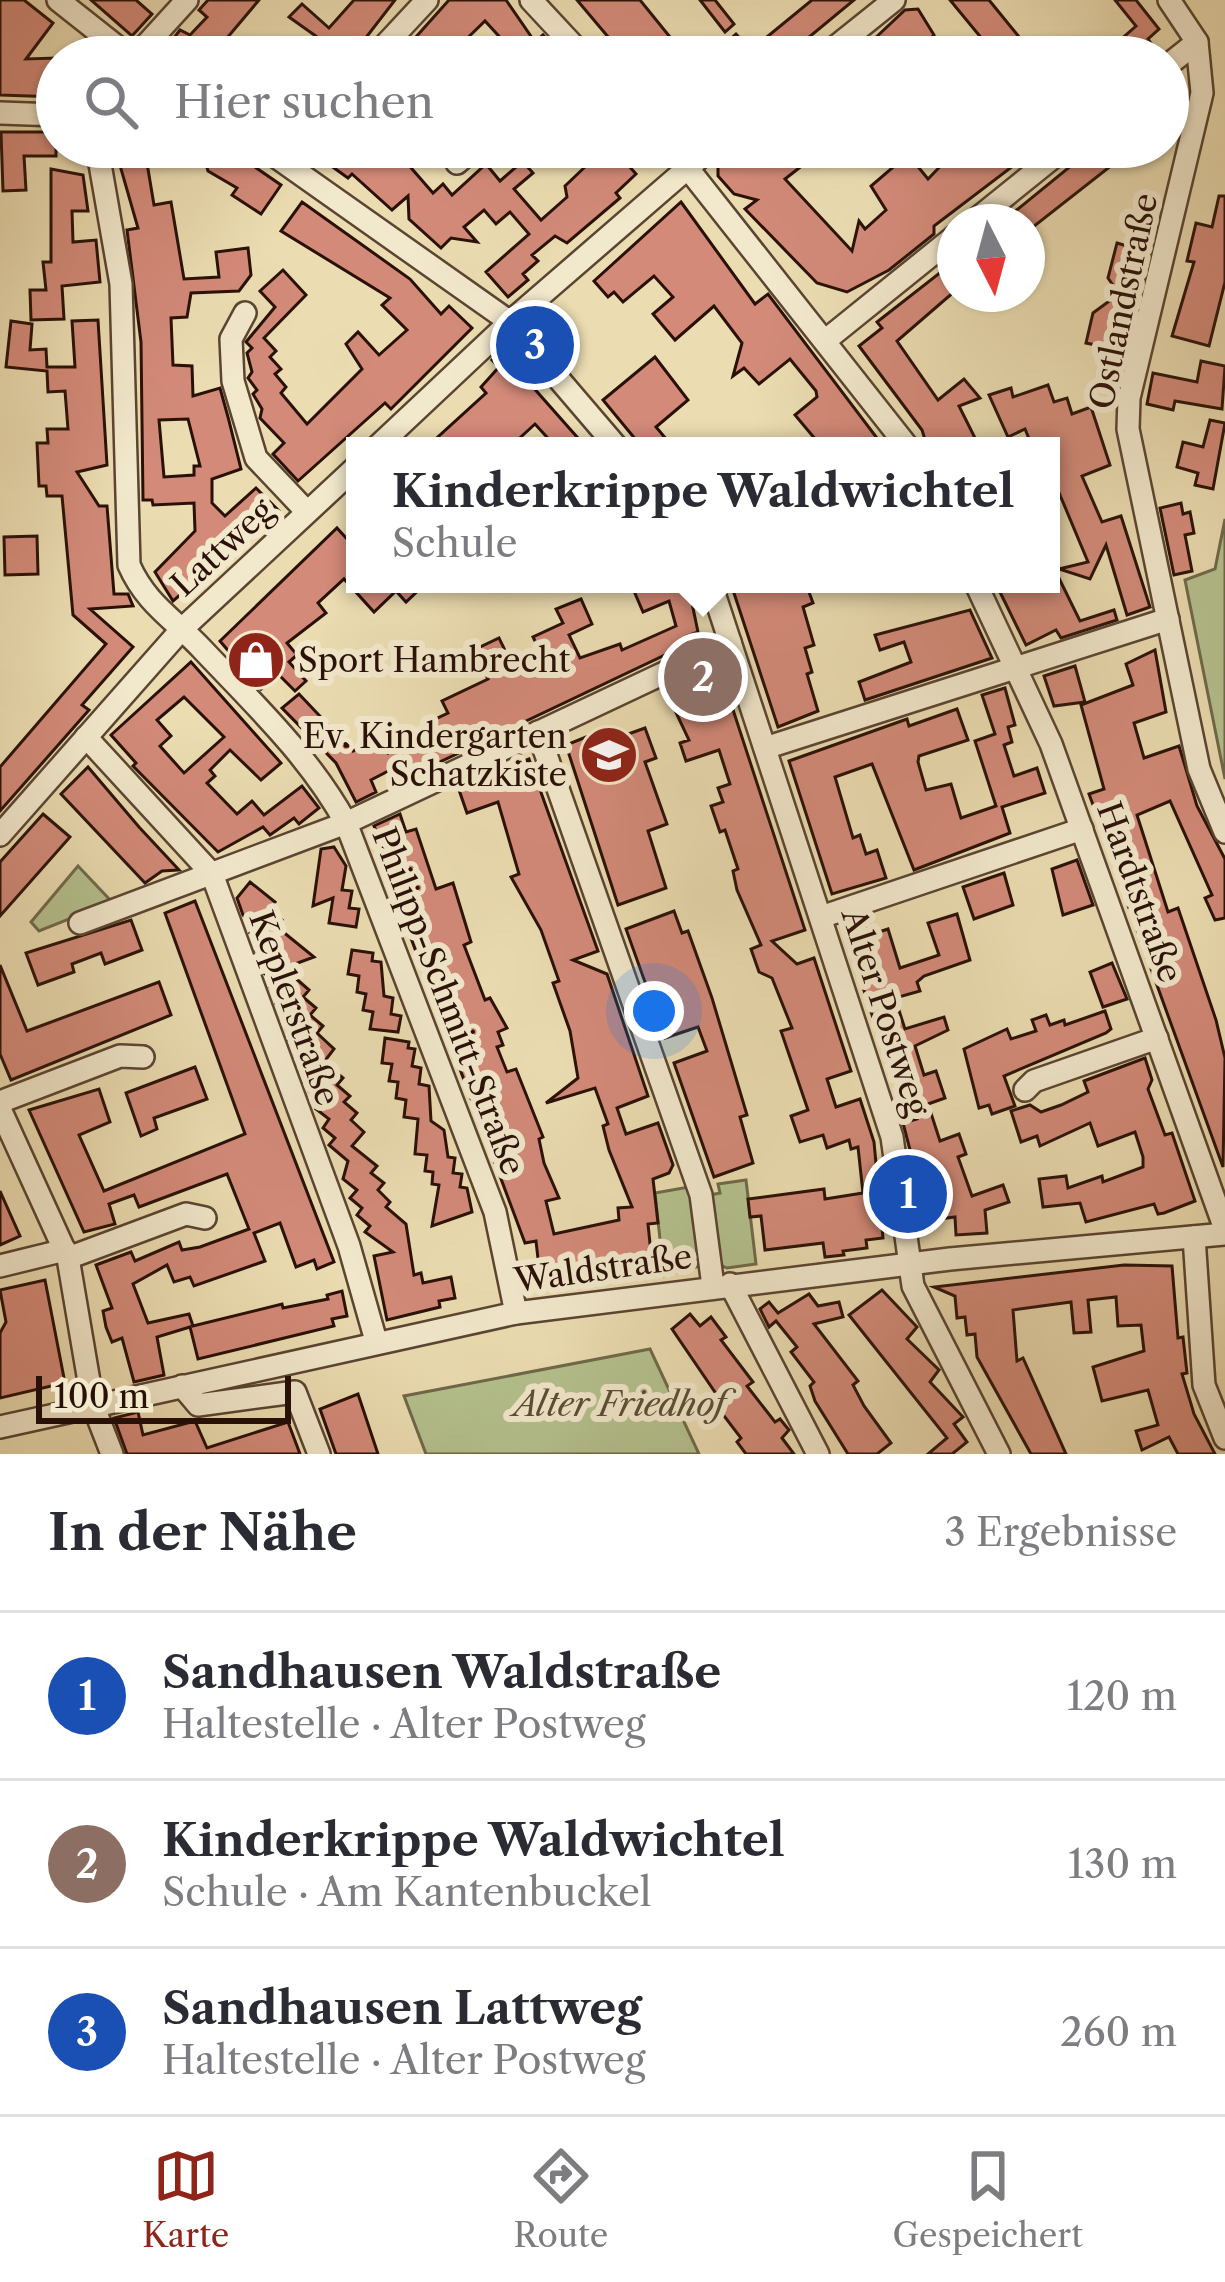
<!DOCTYPE html>
<html lang="de">
<meta charset="utf-8">
<style>
:root{--surface:#fff;--page:#f7f7f7;--text:#2b2b33;--muted:#7c7c81;--line:#e1e1e2;--accent:#8f2418}
body{margin:0;font-family:"Libre Caslon Text",serif;background:var(--page);color:var(--text)}
.compass{position:absolute;left:937px;top:204px;width:108px;height:108px;border-radius:50%;background:var(--surface);box-shadow:0 3px 9px #0004;rotate:174deg}
.scale{position:absolute;left:36px;bottom:30px;width:255px;box-sizing:border-box;padding-left:12px;border:6px solid #2a1107;border-top:0;font-size:33px;line-height:42px;white-space:nowrap;color:#2a1107;-webkit-text-stroke:9px #f2e8cc;paint-order:stroke}
.you{position:absolute;left:654px;top:1011px;width:42px;height:42px;margin:-30px;border:9px solid #fff;border-radius:50%;background:#1a73e8;box-shadow:0 0 0 18px #1a73e833}
.badge{display:grid;place-items:center;width:78px;height:78px;border-radius:50%;background:var(--accent);color:#fff;font-size:39px;font-weight:700}
.pin{position:absolute;translate:-50% -50%;border:6px solid #fff;box-shadow:0 3px 12px #0006}
.popup{position:absolute;left:346px;top:437px;width:714px;height:156px;box-sizing:border-box;display:grid;place-content:center;border-radius:0px;background:var(--surface);filter:drop-shadow(0 3px 9px #0005);font-size:39px;white-space:nowrap;color:var(--muted)}
.popup b{font-size:45px;color:var(--text)}
.popup::after{content:'';position:absolute;left:50%;top:100%;margin-left:-24px;border:24px solid transparent;border-top-color:var(--surface)}
.list{margin:0;padding:0;list-style:none}
h2{display:flex;justify-content:space-between;align-items:center;height:156px;margin:0;padding:0 48px;font-size:51px}
h2 small{font-size:39px;font-weight:400;color:var(--muted)}
.list li{display:grid;grid-template-columns:78px 1fr auto;gap:36px;align-items:center;box-sizing:border-box;height:168px;padding:0 48px;border-top:3px solid var(--line)}
.list b{display:block;font-size:45px;white-space:nowrap}
.list p{margin:0;font-size:39px;white-space:nowrap;color:var(--muted)}
.list em{font-size:39px;font-style:normal;color:var(--muted)}
.icon{flex:none;width:66px;height:66px;fill:none;stroke:currentColor;stroke-width:2;stroke-linecap:round;stroke-linejoin:round}
.map{position:relative;flex:none;width:1225px;height:1454px;overflow:hidden}
.search{position:absolute;background:var(--surface);box-shadow:0 3px 9px #0004;left:36px;right:36px;top:36px;height:132px;display:flex;align-items:center;gap:30px;box-sizing:border-box;padding:0 42px;border-radius:66px;color:var(--muted);font-size:45px}
.sheet{height:660px;background:var(--surface)}
nav{display:flex;justify-content:space-around;align-items:center;box-sizing:border-box;height:168px;border-top:3px solid var(--line);background:var(--surface);font-size:33px;color:var(--muted)}
nav a{display:grid;justify-items:center;gap:6px}
nav .on{color:var(--accent)}
.map>svg:first-child{display:block}
.green{fill:#b4c18e;stroke:#6f694a;stroke-width:3}
.building{fill:#d38a79;stroke:#2a1107;stroke-width:3;fill-rule:evenodd}
.lines{fill:none;stroke-linecap:round;stroke-linejoin:round}
.minor-casing{stroke:#5a4432;stroke-width:26}
.minor{stroke:#f2e8cc;stroke-width:21}
.labels{text-anchor:middle;stroke-width:12;stroke-linejoin:round;paint-order:stroke}
.street-label{font-size:33px;fill:#2a1107;stroke:#f2e8cc}
.poi-label{font-size:33px;fill:#2a1107;stroke:#f2e8cc;text-anchor:start}
.park-label{font-size:33px;font-style:italic;fill:#5a4f36;stroke:#f2e8cc}
</style>
<div class="map">
<svg width="1225" height="1454" viewBox="0 0 1225 1454">
<rect width="100%" height="100%" fill="#ebdcb1"/>
<filter id="stains"><feTurbulence type="fractalNoise" baseFrequency=".00167" numOctaves="4"/><feColorMatrix values="0 0 0 0 .2 0 0 0 0 .09 0 0 0 0 .02 0 0 0 .5 -.17"/></filter>
<radialGradient id="worn" r=".72"><stop offset=".6" stop-color="#630" stop-opacity="0"/><stop offset="1" stop-color="#630" stop-opacity=".3"/></radialGradient>
<g class="green">
<polygon points="1225,519 1225,779 1185,580 1215,569"/>
<polygon points="78,866 112,902 39,931 31,922"/>
<polygon points="746,1180 756,1264 727,1268 718,1264 710,1195 720,1193 718,1184"/>
<polygon points="689,1187 700,1266 664,1276 655,1193"/>
<polygon points="650,1349 699,1454 426,1454 404,1396"/>
</g>
<g class="building">
<polygon points="0,0 24,0 53,23 26,59 57,58 57,97 0,95"/>
<polygon points="91,0 136,0 152,14 132,36"/>
<polygon points="208,0 259,0 211,57 159,57 180,30 190,35 207,17 199,10"/>
<polygon points="354,0 395,0 351,57 316,57 327,44 289,17 302,4 329,28"/>
<polygon points="449,0 506,0 535,42 543,35 561,57 518,57 485,21 448,57 398,57"/>
<polygon points="577,0 640,0 670,37 654,57 625,57"/>
<polygon points="700,0 715,0 734,24 725,32"/>
<polygon points="812,0 854,0 785,57 740,57 726,43 736,34 751,50"/>
<polygon points="950,0 989,0 1024,43 1007,57 997,57"/>
<polygon points="1115,0 1136,0 1159,29 1148,39 1153,46 1139,57 1115,57 1109,50 1136,26"/>
<polygon points="918,9 934,35 921,47 929,57 878,57 871,42 905,10"/>
<polygon points="1,132 56,132 56,156 24,156 26,190 3,191"/>
<path d="M138 147H163L166 158 147 163 154 205 171 202 184 279 219 277 216 252 248 248 251 275 239 291 191 293 187 317 171 318 173 365 192 366 193 396 220 388 228 417 241 469 212 479V503L225 516 256 488 279 511 173 601 155 572 195 531 194 503 153 505 152 500H143L141 342 127 230 138 228 119 162 141 158ZM188 419 200 466H194V475L164 477 159 420Z"/>
<polygon points="214,147 226,147 281,185 261,214 232,195 237,188 208,171 205,161"/>
<polygon points="305,147 353,147 375,162 393,147 433,193 443,184 452,195 486,164 500,181 523,161 510,147 543,147 525,164 533,173 514,189 541,220 567,197 565,186 586,166 570,147 649,147 628,165 636,174 616,193 620,198 567,243 555,236 532,255 538,261 523,274 528,280 508,297 486,272 529,234 510,212 496,224 484,210 464,227 477,242 451,238 441,248 409,219 408,196 392,210 352,174 348,178"/>
<polygon points="741,147 826,147 785,179 852,251 859,221 865,229 886,210 871,186 899,162 915,163 928,179 958,148 1038,147 934,226 934,234 889,270 847,292 817,283 745,209 757,200 734,194 718,176 718,167"/>
<polygon points="1094,147 1135,147 1028,231 1027,222 1002,222"/>
<polygon points="51,169 83,175 88,211 72,211 73,242 96,240 100,282 62,286 64,319 31,320 30,290 46,290 43,262 51,262"/>
<polygon points="1219,196 1225,196 1225,282 1209,346 1172,336 1194,262 1187,261 1196,223 1212,227"/>
<polygon points="302,202 410,279 441,314 449,306 472,328 391,409 385,403 298,481 273,454 284,443 260,418 262,409 253,394 257,390 248,378 252,372 247,353 252,348 246,342 275,307 260,291 283,270 306,295 264,338 276,351 270,357 281,369 275,374 286,387 281,393 307,424 362,369 346,344 358,332 379,355 407,330 382,305 390,298 281,231"/>
<polygon points="681,202 755,304 768,294 883,446 821,446 795,415 817,397 816,391 790,359 759,384 744,368 733,376 742,343 714,306 675,340 653,314 673,297 654,276 623,302 614,292 608,297 594,281"/>
<polygon points="1117,243 1148,252 1127,344 1107,339 1105,347 1086,343 1093,313 1119,294 1108,278"/>
<polygon points="955,261 955,291 897,341 938,400 964,379 980,398 959,406 979,446 927,446 922,430 859,346 882,328 877,322"/>
<polygon points="557,308 573,327 553,345 536,325"/>
<polygon points="98,320 107,465 77,472 99,506 107,506 114,594 128,594 133,606 90,609 133,647 82,705 89,710 0,811 0,767 106,644 73,615 62,496 47,496 46,486 39,486 37,443 48,443 47,429 68,429 65,391 48,392 47,371 6,367 11,321 32,324 30,350 46,349 47,367 75,367 72,321"/>
<polygon points="509,344 516,353 509,360 585,446 555,446 535,424 511,446 428,446 486,393 481,387 499,367 492,360"/>
<polygon points="655,357 688,400 656,427 672,446 641,446 603,400"/>
<polygon points="1201,361 1225,366 1222,409 1175,401 1173,410 1147,404 1153,373 1197,382"/>
<polygon points="1048,385 1054,402 1067,398 1072,414 1091,407 1110,465 1082,476 1102,522 1121,516 1150,607 1127,615 1106,545 1090,579 1059,569 1088,562 1052,476 1058,474 1051,446 1032,446 1025,429 1008,437 989,395 1011,388 1013,397"/>
<polygon points="1210,420 1225,423 1213,489 1195,485 1198,473 1177,467 1183,442 1203,447"/>
<polygon points="1181,503 1183,514 1190,512 1194,533 1185,535 1192,571 1174,575 1160,508"/>
<polygon points="337,528 348,540 355,533 355,584 425,584 406,602 396,591 374,612 344,579 318,603 326,613 287,643 297,655 289,662 306,681 295,691 278,674 261,689 220,641"/>
<polygon points="37,536 38,574 5,575 4,537"/>
<polygon points="1051,562 1080,621 1114,610 1117,620 1061,638 1056,630 1026,645 996,584 1051,584"/>
<polygon points="631,584 688,584 698,632 687,636 690,643 404,779 398,766 371,780 376,792 356,802 336,763 282,708 299,694 353,751 379,736 388,753 429,733 425,724 448,713 442,701 488,679 474,650 499,638 516,673 544,659 533,637 563,623 556,609 581,599 592,624 569,635 580,658 620,644 622,650 676,626 669,601 643,612"/>
<polygon points="731,584 750,584 752,590 806,584 813,603 803,607 814,645 805,648 812,672 807,674 818,711 778,727"/>
<polygon points="970,610 992,658 865,700 859,682 911,662 904,642 880,650 875,635"/>
<polygon points="1155,650 1166,712 1134,723 1144,758 1179,746 1197,806 1225,859 1225,918 1215,920 1205,898 1212,895 1170,801 1137,815 1168,912 1178,908 1216,1020 1225,1058 1223,1167 1125,897 1143,891 1133,865 1117,870 1089,794 1104,789 1081,705 1133,685 1126,664"/>
<path d="M191 662 281 763 261 780 230 750 210 770 215 776 207 783 237 814 252 801 264 815 302 786 319 808 299 824 294 818 270 835 263 827 218 852 133 766 136 763 111 735ZM184 697 224 737 184 773 160 746 171 736 157 720Z"/>
<polygon points="1075,666 1085,702 1054,706 1044,676"/>
<polygon points="720,670 805,930 772,941 797,964 814,958 851,1071 827,1079 836,1107 860,1099 874,1142 883,1238 866,1240 867,1248 843,1251 844,1255 825,1257 823,1243 765,1250 761,1216 750,1217 748,1199 824,1189 825,1199 863,1193 858,1147 851,1149 849,1140 827,1148 823,1135 800,1142 791,1116 808,1110 781,1031 792,1028 772,978 759,972 751,949 761,945 737,890 733,871 738,869 725,830 720,832 711,806 723,802 718,788 730,784 719,750 686,761 680,743 689,740 671,702 701,692 696,677"/>
<polygon points="1005,688 1015,725 1008,727 1012,742 1004,745 1014,776 1037,768 1045,793 1002,807 1010,833 914,870 872,764 835,777 853,838 860,835 866,854 877,850 886,878 832,894 789,761 907,719 909,726 957,709 968,740 919,756 918,762 926,790 951,784 961,818 996,806 975,741 995,734 982,695"/>
<polygon points="645,728 656,758 645,762 667,824 648,831 666,888 618,905 566,745 586,737 588,742 607,735 609,741"/>
<polygon points="529,759 598,951 573,960 607,974 648,1096 617,1108 626,1134 658,1123 673,1165 669,1173 653,1179 658,1223 648,1224 652,1263 540,1276 536,1241 525,1243 381,858 386,856 374,826 400,814 406,832 416,829 436,889 453,883 471,942 464,945 485,1000 490,998 507,1028 498,1032 503,1045 497,1047 507,1072 516,1069 543,1137 539,1139 544,1163 559,1198 546,1201 554,1234 619,1220 618,1208 632,1207 609,1150 603,1126 608,1124 595,1088 546,1103 578,1078 570,1031 553,983 559,981 541,930 511,877 519,874 498,802 467,813 458,787"/>
<polygon points="88,767 139,827 179,870 162,871 145,883 61,794"/>
<polygon points="43,814 70,837 0,916 0,862"/>
<polygon points="334,847 346,866 342,890 352,891 349,908 359,909 356,927 329,923 333,898 313,906 321,849"/>
<polygon points="1077,860 1093,905 1063,915 1052,869"/>
<polygon points="1004,873 1013,905 974,919 963,887"/>
<polygon points="250,882 275,902 269,909 282,920 277,927 314,957 284,968 309,990 303,997 316,1008 310,1015 323,1026 317,1033 334,1049 324,1062 343,1078 337,1085 350,1096 344,1102 357,1113 351,1120 364,1132 352,1146 377,1166 371,1173 384,1183 378,1190 390,1202 386,1207 406,1224 414,1275 421,1273 423,1283 451,1277 455,1298 439,1301 440,1307 387,1320 374,1256 393,1252 365,1232 370,1226 357,1215 362,1208 350,1198 357,1190 343,1179 348,1161 329,1145 335,1138 323,1128 329,1119 316,1109 322,1102 309,1091 321,1077 296,1057 302,1050 289,1040 296,1032 283,1021 288,1014 276,1004 281,996 270,987 276,980 265,974 269,962 256,951 263,944 250,933 256,926 243,915 237,898"/>
<polygon points="195,901 334,1262 317,1269 314,1260 296,1267 280,1223 254,1233 265,1261 194,1286 190,1277 174,1282 167,1265 133,1284 148,1323 189,1314 193,1326 282,1304 283,1308 328,1299 327,1295 342,1291 347,1316 332,1319 334,1326 198,1359 190,1327 157,1337 164,1375 134,1382 122,1338 112,1342 106,1327 103,1311 112,1308 96,1265 131,1252 135,1261 179,1242 182,1250 200,1247 249,1229 227,1174 139,1207 134,1195 109,1204 115,1224 84,1232 29,1110 99,1089 110,1122 79,1135 104,1191 245,1134 165,913"/>
<polygon points="674,911 682,933 688,931 712,998 747,1115 740,1117 753,1163 714,1177 674,1063 707,1051 698,1027 665,1038 626,929"/>
<polygon points="957,914 970,960 924,976 917,982 920,991 895,998 905,1029 944,1017 948,1030 915,1046 924,1075 936,1071 945,1098 928,1104 940,1141 959,1134 966,1154 958,1157 972,1196 1003,1185 1009,1202 985,1210 987,1233 956,1235 955,1217 931,1220 929,1192 924,1194 915,1169 903,1123 917,1119 901,1069 891,1072 843,927 868,918 873,934 888,929 900,968 939,955 928,923"/>
<polygon points="131,920 142,950 105,964 101,953 72,964 74,972 38,985 26,953"/>
<polygon points="352,950 373,953 372,961 381,962 384,996 393,998 391,1014 401,1016 398,1032 370,1029 373,1012 363,1010 366,994 357,992 359,976 348,974"/>
<polygon points="1112,963 1127,999 1103,1007 1090,972"/>
<polygon points="0,965 27,1031 159,982 171,1015 11,1080 0,1054"/>
<polygon points="1105,1011 1111,1029 1106,1033 1004,1076 1015,1106 992,1114 989,1105 979,1108 964,1049 1007,1029 1011,1039 1036,1031 1032,1020 1046,1015 1050,1025 1064,1020 1065,1025"/>
<polygon points="385,1038 409,1042 408,1048 415,1049 412,1066 421,1068 419,1084 429,1086 431,1121 444,1130 448,1157 455,1158 453,1173 462,1174 460,1187 467,1188 472,1212 432,1226 439,1185 432,1184 433,1172 425,1171 427,1155 415,1154 418,1119 404,1117 406,1100 396,1098 398,1082 389,1081 392,1064 382,1063"/>
<polygon points="1145,1058 1152,1080 1148,1089 1165,1135 1172,1133 1195,1201 1164,1213 1158,1214 1154,1204 1086,1222 1080,1203 1043,1207 1039,1179 1066,1176 1068,1188 1102,1176 1103,1182 1143,1167 1143,1157 1135,1132 1098,1146 1090,1123 1040,1146 1037,1136 1021,1142 1011,1111 1030,1105 1041,1112 1061,1105 1088,1092 1084,1081"/>
<polygon points="195,1067 207,1099 154,1118 157,1129 141,1136 126,1093"/>
<polygon points="0,1191 20,1236 0,1245"/>
<polygon points="1124,1265 1172,1266 1178,1338 1183,1337 1187,1373 1182,1374 1194,1414 1215,1454 1178,1454 1169,1437 1142,1450 1136,1431 1158,1425 1148,1390 1102,1401 1093,1367 1144,1351 1141,1325 1118,1326 1116,1297 1088,1300 1091,1332 1074,1333 1071,1302 1013,1310 1017,1361 1023,1358 1066,1454 1031,1454 977,1357 975,1334 967,1335 965,1317 957,1318 955,1296 934,1287"/>
<polygon points="45,1280 64,1378 60,1384 0,1398 0,1333 6,1322 0,1290"/>
<polygon points="882,1290 917,1327 907,1339 939,1370 930,1382 963,1417 954,1424 967,1442 952,1454 928,1454 947,1438 849,1315"/>
<polygon points="809,1294 818,1306 839,1302 843,1317 814,1324 858,1381 853,1385 864,1406 891,1443 877,1454 848,1454 815,1401 810,1386 814,1382 791,1352 797,1347 776,1321 769,1327 760,1309 769,1302 778,1313"/>
<polygon points="690,1314 700,1326 711,1317 726,1337 721,1340 753,1382 747,1386 775,1422 780,1419 789,1430 782,1438 794,1454 746,1454 737,1442 741,1438 718,1408 723,1404 672,1329"/>
<polygon points="358,1394 378,1454 336,1454 320,1409"/>
<polygon points="138,1412 143,1435 195,1421 207,1448 288,1422 300,1454 127,1454 114,1418"/>
</g>
<g class="lines">
<g class="minor-casing">
<g id="minor">
<polyline points="58,0 130,57"/>
<polyline points="531,0 584,57"/>
<polyline points="1169,0 1197,42 1202,93 1129,398 1128,429 1199,769 1225,832"/>
<polyline points="135,57 187,0"/>
<polyline points="374,57 427,0"/>
<polyline points="823,57 894,0"/>
<polyline points="1168,65 1197,42"/>
<polyline points="0,113 57,115"/>
<path d="M97 147 121 284 129 565C146 604 174 619 202 649 254 704 310 757 346 823L495 1212 516 1313"/>
<polyline points="262,147 510,322 616,446"/>
<polyline points="671,147 907,446"/>
<polyline points="457,163 475,147"/>
<polyline points="973,222 1066,147"/>
<polyline points="245,313 231,339 233,381 256,458 307,512"/>
<polyline points="826,340 955,236"/>
<polyline points="378,446 510,322 712,147"/>
<polyline points="711,584 892,1137 913,1286 999,1454"/>
<polyline points="976,584 1051,744 1225,1229"/>
<polyline points="538,732 701,1195 713,1286"/>
<polyline points="86,737 212,874 349,1246 376,1341"/>
<polyline points="765,748 1168,619"/>
<polyline points="0,835 181,630 355,468"/>
<polyline points="821,917 1082,829"/>
<polyline points="80,923 346,823 730,642"/>
<polyline points="1025,1090 1034,1081 1157,1038"/>
<polyline points="0,1102 120,1056 143,1057"/>
<polyline points="0,1109 68,1258 93,1405 112,1454"/>
<polyline points="1194,1237 1204,1385 1225,1438"/>
<polyline points="68,1258 186,1214 205,1218"/>
<polyline points="0,1266 65,1250"/>
<polyline points="730,1284 818,1454"/>
<polyline points="182,1386 198,1405 295,1392 319,1454"/>
<polyline points="0,1427 516,1313 950,1259 1225,1234"/>
</g>
</g>
<use href="#minor" class="minor"/>
</g>
<defs>
<g id="shop-disc" transform="scale(3)"><circle r="9.5" fill="#8f2418" stroke="#f2e8cc"/><path d="M-5-2.5h2.3a2.7 3.5 0 0 1 5.4 0H5L5.5 6h-11ZM-1.5-2.5h3a1.5 2.3 0 0 0-3 0Z" fill="#fff"/></g>
<g id="school-disc" transform="scale(3)"><circle r="9.5" fill="#8f2418" stroke="#f2e8cc"/><path d="M0-5L7-2L0 1L-7-2ZM-4 1L0 2.5L4 1V4Q0 6-4 4Z" fill="#fff"/></g>
</defs>
<g fill-rule="evenodd">
<use href="#shop-disc" x="256" y="660"/>
<use href="#school-disc" x="609" y="755"/>
</g>
<g class="labels">
<g class="street-label">
<text transform="translate(1123 301) rotate(-78)" y="12">Ostlandstraße</text>
<text transform="translate(222 547) rotate(-43)" y="12">Lattweg</text>
<text transform="translate(1140 892) rotate(70)" y="12">Hardtstraße</text>
<text transform="translate(449 1001) rotate(69)" y="12">Philipp-Schmitt-Straße</text>
<text transform="translate(295 1008) rotate(70)" y="12">Keplerstraße</text>
<text transform="translate(886 1012) rotate(72)" y="12">Alter Postweg</text>
<text transform="translate(603 1268) rotate(-8)" y="12">Waldstraße</text>
</g>
<g class="poi-label">
<text x="298" y="672">Sport Hambrecht</text>
<text x="567" y="748" text-anchor="end">Ev. Kindergarten<tspan x="567" dy="38">Schatzkiste</tspan></text>
</g>
<g class="park-label">
<text x="619" y="1416">Alter Friedhof</text>
</g>
</g>
<rect width="100%" height="100%" filter="url(#stains)"/>
<rect width="100%" height="100%" fill="url(#worn)"/>
</svg>
<svg class="compass" viewBox="-18 -18 36 36"><path d="M0-13l5 13h-10z" fill="#e53935"/><path d="M0 13l5-13h-10z" fill="#7c7c81"/></svg>
<div class="scale">100 m</div>
<div class="you"></div>
<div class="pin badge" style="left:908px;top:1194px;background:#1a4fb4">1</div>
<div class="pin badge" style="left:703px;top:677px;background:#8d6e63">2</div>
<div class="popup"><b>Kinderkrippe Waldwichtel</b>Schule</div>
<div class="pin badge" style="left:535px;top:345px;background:#1a4fb4">3</div>
<div class="search"><svg class="icon" aria-label="search" viewBox="0 0 24 24"><circle cx="10" cy="10" r="6"/><path d="M15 15l6 6"/></svg>Hier suchen</div>
</div>
<section class="sheet">
<h2>In der Nähe<small>3 Ergebnisse</small></h2>
<ul class="list">
<li><span class="badge" style="background:#1a4fb4">1</span><div><b>Sandhausen Waldstraße</b><p>Haltestelle · Alter Postweg</p></div><em>120 m</em></li>
<li><span class="badge" style="background:#8d6e63">2</span><div><b>Kinderkrippe Waldwichtel</b><p>Schule · Am Kantenbuckel</p></div><em>130 m</em></li>
<li><span class="badge" style="background:#1a4fb4">3</span><div><b>Sandhausen Lattweg</b><p>Haltestelle · Alter Postweg</p></div><em>260 m</em></li>
</ul>
</section>
<nav>
<a class="on"><svg class="icon" aria-label="map" viewBox="0 0 24 24"><path d="M3 6l6-2 6 2 6-2v14l-6 2-6-2-6 2zM9 4v14M15 6v14"/></svg>Karte</a>
<a><svg class="icon" aria-label="directions" viewBox="0 0 24 24"><path d="M12 3l9 9-9 9-9-9zM9 14v-3h6M13 9l2 2-2 2"/></svg>Route</a>
<a><svg class="icon" aria-label="saved" viewBox="0 0 24 24"><path d="M7 4h10v16l-5-4-5 4z"/></svg>Gespeichert</a>
</nav>
